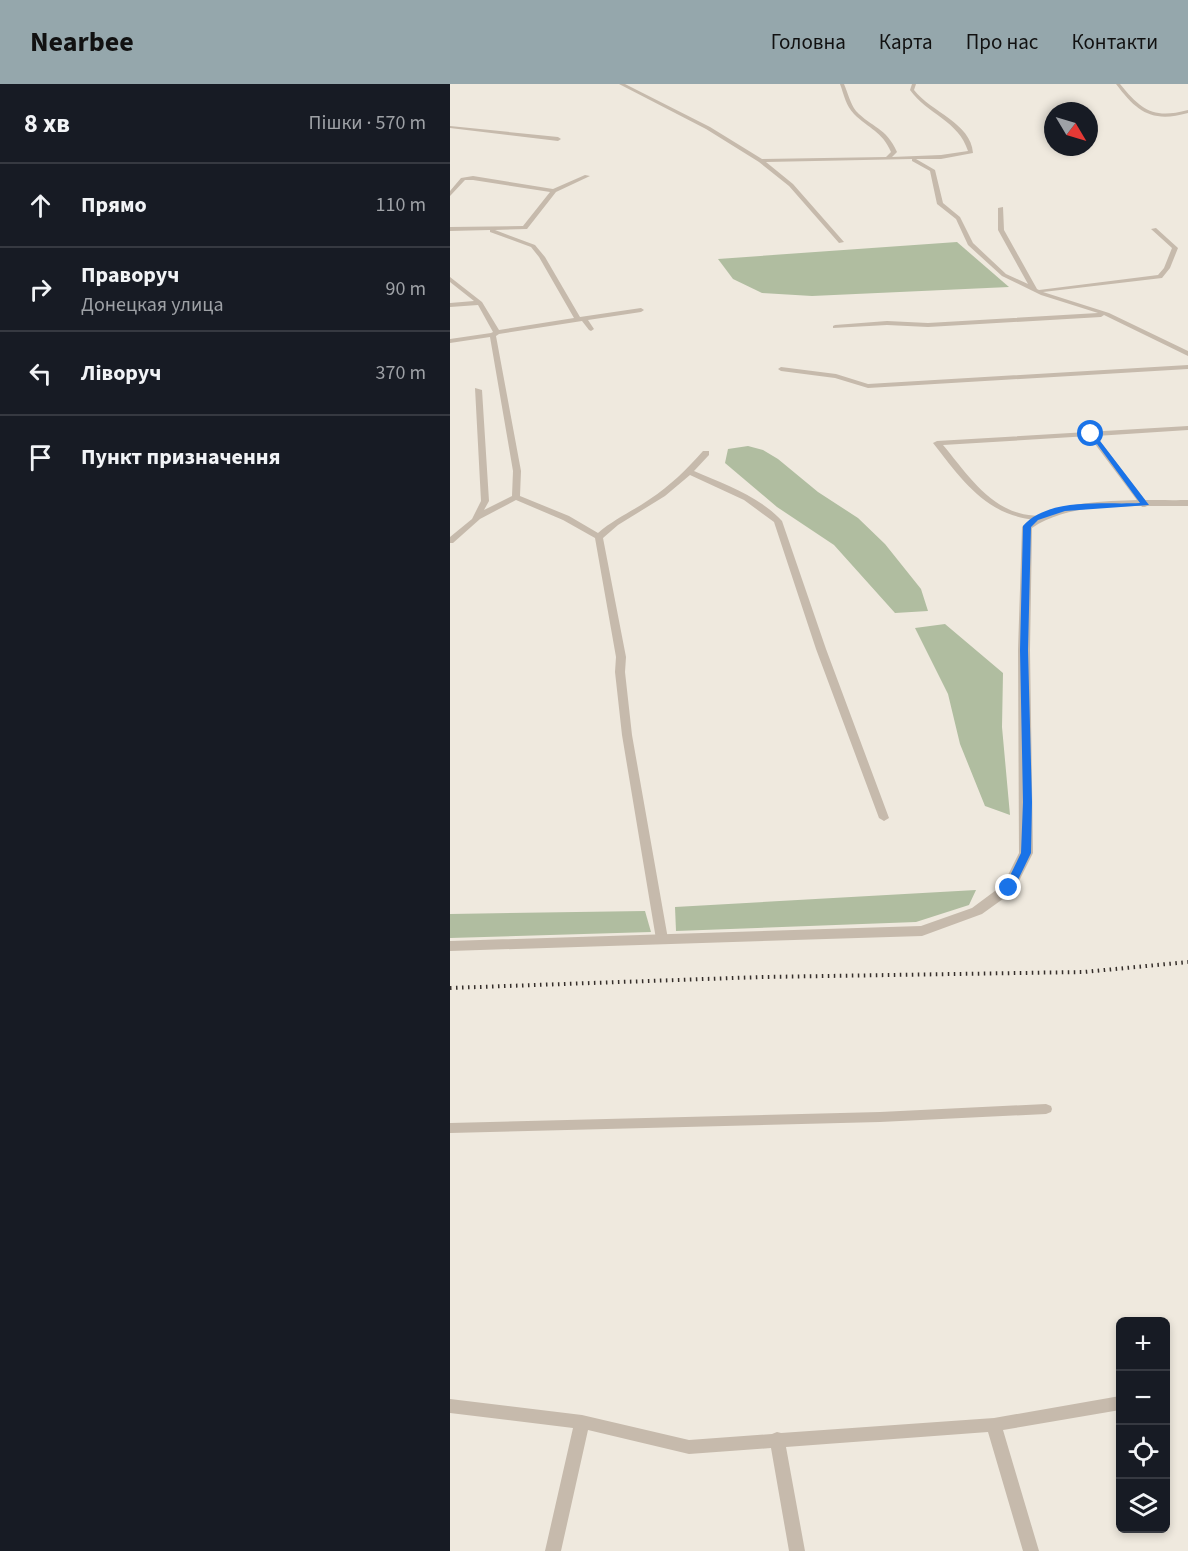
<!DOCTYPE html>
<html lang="uk">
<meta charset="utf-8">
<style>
:root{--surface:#171b24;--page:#242831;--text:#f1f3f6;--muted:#9ea1a6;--line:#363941;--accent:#95a7ac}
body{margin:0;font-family:"Source Sans 3",sans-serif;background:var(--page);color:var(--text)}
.controls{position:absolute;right:18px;bottom:18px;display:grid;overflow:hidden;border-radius:9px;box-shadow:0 3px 9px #0003}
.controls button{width:54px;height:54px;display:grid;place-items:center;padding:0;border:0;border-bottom:2px solid var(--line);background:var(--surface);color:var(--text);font:30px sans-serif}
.compass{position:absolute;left:594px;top:18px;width:54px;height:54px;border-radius:50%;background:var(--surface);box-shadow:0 3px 9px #0003;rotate:128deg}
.stop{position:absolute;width:18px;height:18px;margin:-14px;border:4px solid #1a73e8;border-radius:50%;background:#fff}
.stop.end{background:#1a73e8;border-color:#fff;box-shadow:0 2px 6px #0008}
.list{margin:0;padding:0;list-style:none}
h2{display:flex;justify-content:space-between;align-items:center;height:78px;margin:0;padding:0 24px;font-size:26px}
h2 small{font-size:20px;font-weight:400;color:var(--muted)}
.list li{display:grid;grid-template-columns:39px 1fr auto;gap:18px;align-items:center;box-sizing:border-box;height:84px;padding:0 24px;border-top:2px solid var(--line)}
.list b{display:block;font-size:22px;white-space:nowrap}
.list p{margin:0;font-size:20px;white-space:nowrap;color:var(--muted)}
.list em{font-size:20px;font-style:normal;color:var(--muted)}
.icon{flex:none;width:33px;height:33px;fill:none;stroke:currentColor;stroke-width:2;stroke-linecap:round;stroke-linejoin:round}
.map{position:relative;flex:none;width:738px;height:1467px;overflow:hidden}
header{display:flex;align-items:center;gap:36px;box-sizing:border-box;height:84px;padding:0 30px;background:var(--accent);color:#111}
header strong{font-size:28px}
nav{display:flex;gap:33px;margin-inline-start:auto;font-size:21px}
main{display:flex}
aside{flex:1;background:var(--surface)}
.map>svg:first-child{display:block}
.green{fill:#b0bda0}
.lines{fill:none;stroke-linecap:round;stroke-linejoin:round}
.minor{fill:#c6baac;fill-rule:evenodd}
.tertiary{fill:#c6baac;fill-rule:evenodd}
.rail{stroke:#352e2a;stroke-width:4;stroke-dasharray:1.5 4.5;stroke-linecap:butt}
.route{fill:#1a73e8}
</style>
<header>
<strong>Nearbee</strong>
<nav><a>Головна</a><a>Карта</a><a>Про нас</a><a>Контакти</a></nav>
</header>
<main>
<aside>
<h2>8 хв<small>Пішки · 570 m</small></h2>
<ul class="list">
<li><svg class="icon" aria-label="ahead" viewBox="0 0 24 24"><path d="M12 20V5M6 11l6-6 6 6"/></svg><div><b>Прямо</b></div><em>110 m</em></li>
<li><svg class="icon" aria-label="right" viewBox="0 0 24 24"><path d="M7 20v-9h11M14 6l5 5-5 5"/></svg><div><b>Праворуч</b><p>Донецкая улица</p></div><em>90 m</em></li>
<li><svg class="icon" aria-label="left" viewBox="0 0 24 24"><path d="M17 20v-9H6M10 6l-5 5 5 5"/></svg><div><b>Ліворуч</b></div><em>370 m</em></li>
<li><svg class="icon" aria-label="arrive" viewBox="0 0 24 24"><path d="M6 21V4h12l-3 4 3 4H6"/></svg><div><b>Пункт призначення</b></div></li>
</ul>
</aside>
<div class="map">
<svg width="738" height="1467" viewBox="0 0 738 1467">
<rect width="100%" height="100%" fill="#efe9de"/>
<g class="green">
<polygon points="507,158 559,203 362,212 312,209 283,195 268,175"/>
<polygon points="298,362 313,366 328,375 368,408 408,434 435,460 471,505 478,527 445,529 384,461 327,423 275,379 278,365"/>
<polygon points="495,540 553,589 552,643 560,731 535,722 510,660 498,610 465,544"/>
<polygon points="526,806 519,821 466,838 226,847 225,823"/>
<polygon points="195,827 201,848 0,854 0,830"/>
</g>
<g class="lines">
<g class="minor">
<path d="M169 0H175L260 43 312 75 436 73 441 68C432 47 419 45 404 30 396 22 394 11 390 0H394C398 9 400 19 406 27 422 44 436 43 447 68L442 73 491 71 518 67C509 37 477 30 460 6L462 0H466L464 6C481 28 521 39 523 69L491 75H466L485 86 493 119 510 133 523 159 556 190 578 200 548 146V124L553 123 554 146 587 205 589 206 708 191 714 184 722 164 701 145 706 144 728 164 720 184 712 194 593 208 659 229 738 267V272L654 231 651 233 478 243 437 241 383 244V242L385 241 437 237 478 239 648 229 591 211 552 192 518 161 506 135 487 120 480 87 462 77V75L316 78 343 100 394 158 389 159 339 102 309 78 256 45Z"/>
<path d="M666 0H670C692 27 704 35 738 26V29C702 39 687 28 666 0Z"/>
<polygon points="0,42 108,53 111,55 108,57 0,44"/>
<path d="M135 91 140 92 106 108 77 145 45 146 85 161 95 173 130 233 191 224 194 226 191 228 138 236 144 245 141 247 139 246 132 237 49 250 46 252 71 387 70 412 119 432 148 449C164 435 183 427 200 415 220 402 237 385 253 367H259V371L244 387C274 400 309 412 332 437L376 565 439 734 434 737 429 734 366 565 324 438 294 416 240 391 215 412 168 441 153 454 176 573 175 588 182 651 218 855 216 858H208L206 855 172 651 165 588 166 573 145 454 113 436 66 416 30 435 3 459H0V453L22 435 31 417 25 304 32 306 39 417 34 426 62 412 63 387 40 253 0 259V255L41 249 43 248 28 221 0 223V219L24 217 0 198V193L32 218 49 246 124 234 89 173 81 163 40 148V146L0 147V143L73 142 100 108 23 96H15L0 112V107L11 94 23 92 103 105Z"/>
<polygon points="738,281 738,285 418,304 385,294 331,287 328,285 331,283 386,290 418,300"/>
<path d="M738 342V346L646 352 699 421 695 423H692L639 352 493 361C514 386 536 420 569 429 575 431 582 431 588 432V436H585C536 431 512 396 483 359L487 357Z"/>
<polygon points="596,1020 601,1022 602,1025 601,1028 596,1030 430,1038 0,1049 0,1039 430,1028"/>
<polygon points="670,1312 670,1326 553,1346 589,1467 573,1467 538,1348 336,1363 355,1467 339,1467 321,1364 239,1370 138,1346 111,1467 95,1467 123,1344 0,1329 0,1315 132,1331 239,1356 322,1350 327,1348 331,1349 544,1334"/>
</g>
<path class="tertiary" d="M738 416V422C690 423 622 416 582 444L580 566 583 769 564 807 532 830 472 852 0 867V857L471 842 522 824 553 801 569 769 568 566 572 443C602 411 696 417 738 416Z"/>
<polyline class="rail" points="0,904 312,893 634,888 738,878"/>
</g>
<path class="route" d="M639 349H644L699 421 615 427 588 436 581 443 578 566 582 718 581 769 564 804 559 808 554 804 571 769 573 718 570 566 573 442C598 413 655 421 690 419Z"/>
</svg>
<div class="controls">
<button>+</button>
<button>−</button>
<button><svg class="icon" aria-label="locate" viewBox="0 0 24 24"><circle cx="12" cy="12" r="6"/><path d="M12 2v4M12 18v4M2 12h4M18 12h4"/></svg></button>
<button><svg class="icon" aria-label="layers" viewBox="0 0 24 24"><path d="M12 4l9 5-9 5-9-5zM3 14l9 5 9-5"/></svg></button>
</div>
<svg class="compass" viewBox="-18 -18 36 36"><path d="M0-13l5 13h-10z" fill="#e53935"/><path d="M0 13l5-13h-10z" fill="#9ea1a6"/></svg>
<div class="stop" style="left:641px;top:350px"></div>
<div class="stop end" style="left:559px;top:804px"></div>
</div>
</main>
